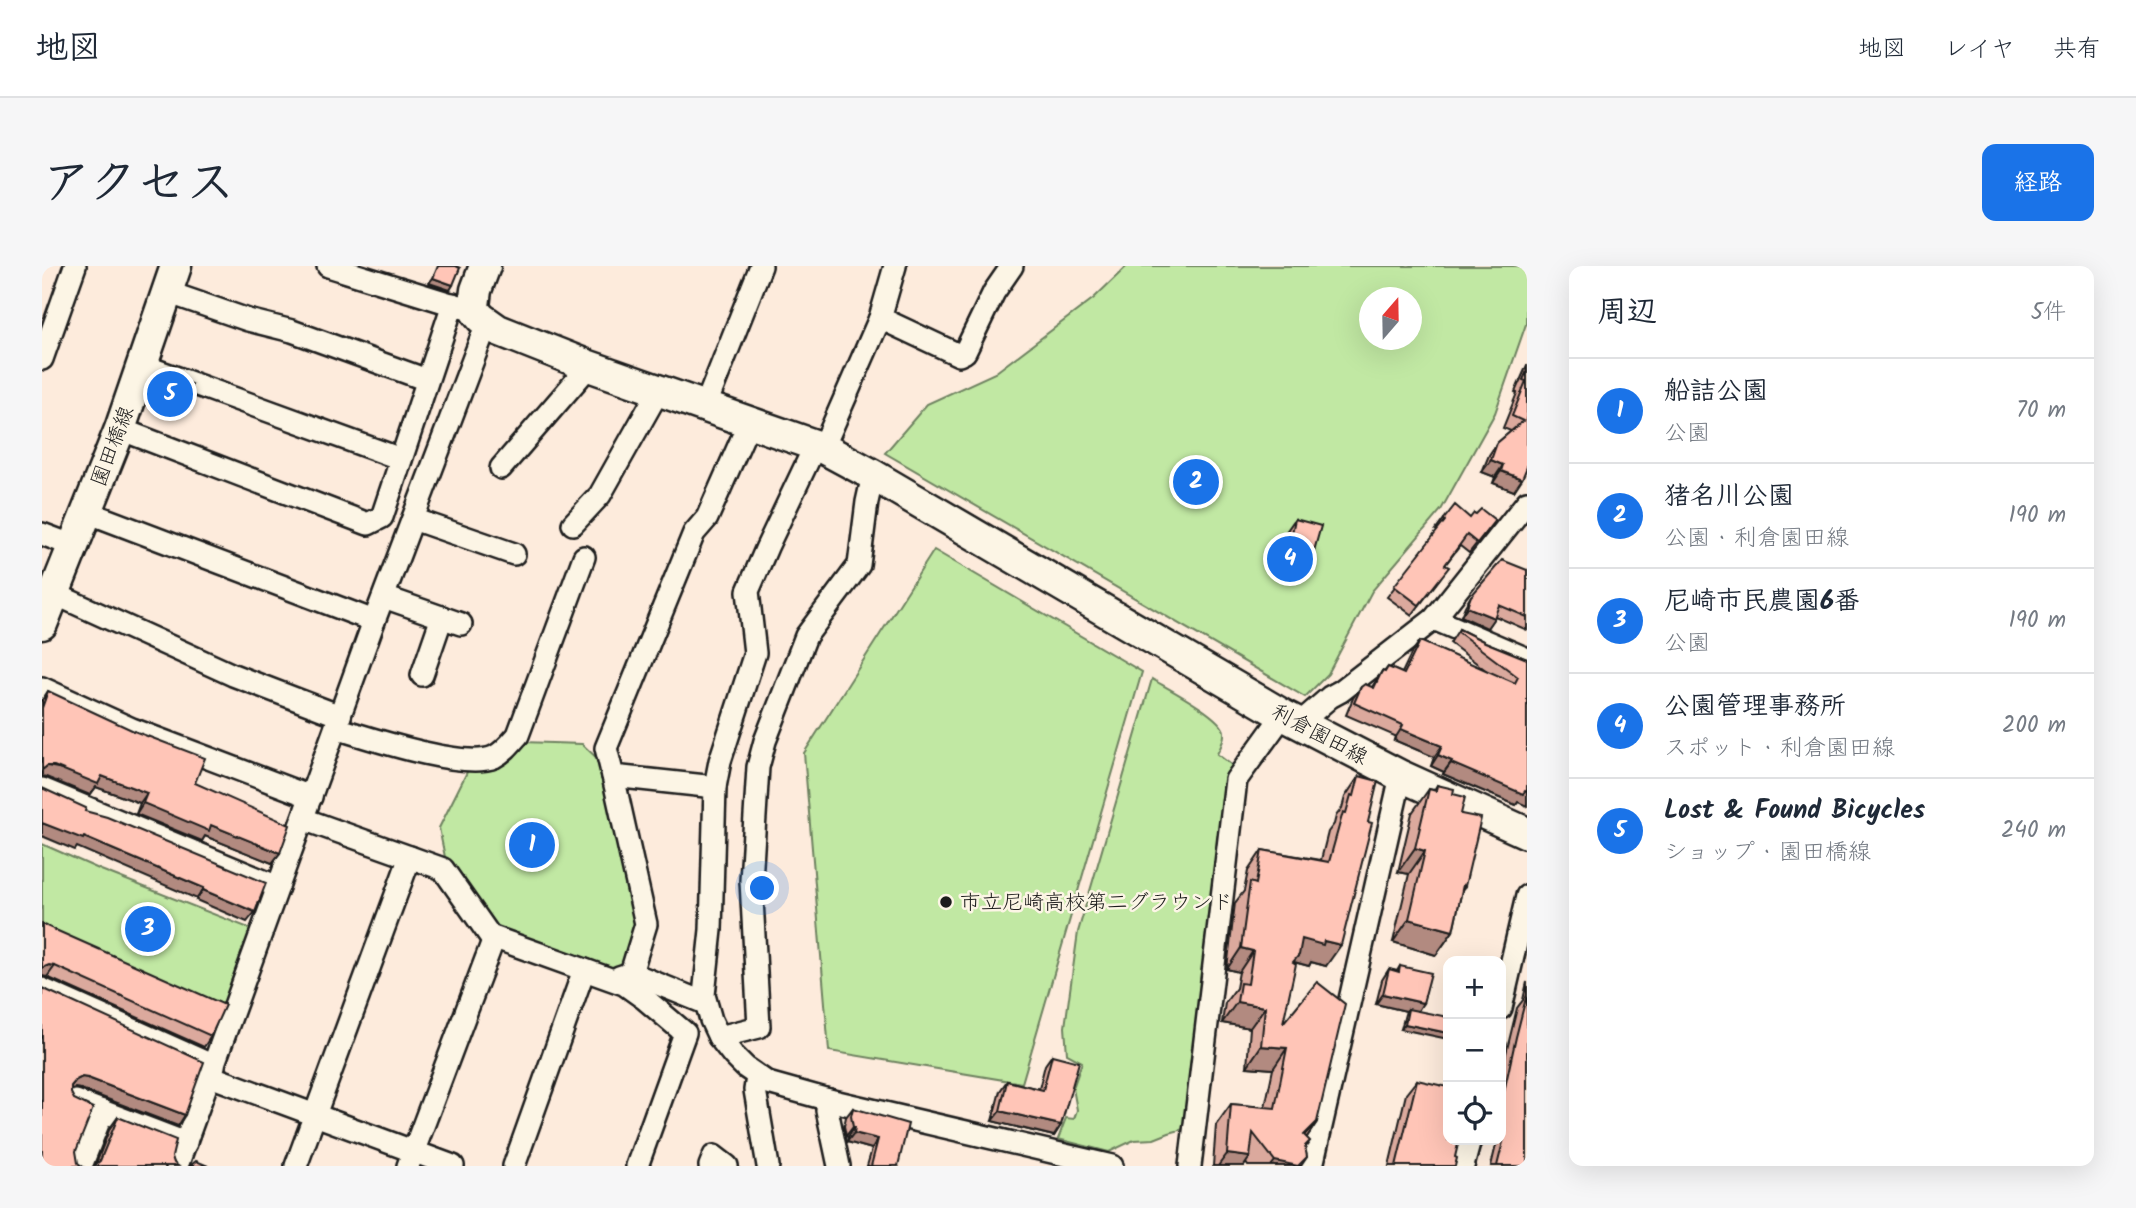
<!DOCTYPE html>
<html lang="ja">
<meta charset="utf-8">
<style>
:root{--surface:#fff;--page:#f6f6f7;--text:#1f2937;--muted:#747a83;--line:#e0e1e3;--accent:#1a73e8}
body{margin:0;font-family:Kalam,"Klee One",sans-serif;background:var(--page);color:var(--text)}
.controls{position:absolute;right:21px;bottom:21px;display:grid;overflow:hidden;border-radius:14px;box-shadow:0 7px 28px #0002}
.controls button{width:63px;height:63px;display:grid;place-items:center;padding:0;border:0;border-bottom:2px solid var(--line);background:var(--surface);color:var(--text);font:35px sans-serif}
.compass{position:absolute;left:1317px;top:21px;width:63px;height:63px;border-radius:50%;background:var(--surface);box-shadow:0 7px 28px #0002;rotate:20deg}
.you{position:absolute;left:721px;top:623px;width:24px;height:24px;margin:-18px;border:5px solid #fff;border-radius:50%;background:#1a73e8;box-shadow:0 0 0 10px #1a73e833}
.badge{display:grid;place-items:center;width:46px;height:46px;border-radius:50%;background:var(--accent);color:#fff;font-size:23px;font-weight:700}
.pin{position:absolute;translate:-50% -50%;border:4px solid #fff;box-shadow:0 2px 7px #0006}
.list{margin:0;padding:0;list-style:none}
h2{display:flex;justify-content:space-between;align-items:center;height:91px;margin:0;padding:0 28px;font-size:30px}
h2 small{font-size:23px;font-weight:400;color:var(--muted)}
.list li{display:grid;grid-template-columns:46px 1fr auto;gap:21px;align-items:center;box-sizing:border-box;height:105px;padding:0 28px;border-top:2px solid var(--line)}
.list b{display:block;font-size:26px;white-space:nowrap}
.list p{margin:0;font-size:23px;white-space:nowrap;color:var(--muted)}
.list em{font-size:23px;font-style:normal;color:var(--muted)}
.icon{flex:none;width:38px;height:38px;fill:none;stroke:currentColor;stroke-width:2;stroke-linecap:round;stroke-linejoin:round}
.map{position:relative;flex:none;width:1485px;height:900px;overflow:hidden;border-radius:14px}
header{display:flex;align-items:center;gap:42px;box-sizing:border-box;height:98px;padding:0 35px;background:var(--surface);border-bottom:2px solid var(--line)}
header strong{font-size:33px}
nav{display:flex;gap:38px;margin-inline-start:auto;font-size:24px}
.intro{display:flex;align-items:center;justify-content:space-between;box-sizing:border-box;height:168px;padding:0 42px}
h1{margin:0;font-size:49px}
.button{padding:18px 32px;border-radius:14px;background:var(--accent);color:#fff;font-size:24px;font-weight:700}
main{display:flex;gap:42px;padding:0 42px}
aside{flex:1;background:var(--surface);border-radius:14px;box-shadow:0 7px 28px #0002}
.map>svg:first-child{display:block}
.green{fill:#c1e8a3;stroke:#6e8260;stroke-width:2;fill-rule:evenodd}
.lines{fill:none;stroke-linecap:round;stroke-linejoin:round}
.street-casing{stroke:#1c1c1c;stroke-width:26}
.secondary-casing{stroke:#1c1c1c;stroke-width:35}
.street{stroke:#fcf5e5;stroke-width:21}
.secondary{stroke:#fcf5e5;stroke-width:30}
.wall{fill:#dba99d;stroke:#1c1c1c;stroke-width:2}
.shaded-wall{fill:#b28a80;stroke:#1c1c1c;stroke-width:2}
.building{fill:#ffc5b7;stroke:#1c1c1c;stroke-width:2}
.poi-dot{fill:#1c1c1c;stroke:#fcf5e5;stroke-width:2.5}
.labels{text-anchor:middle;stroke-width:5;stroke-linejoin:round;paint-order:stroke}
.street-label{font-size:21px;fill:#1c1c1c;stroke:#fcf5e5}
.poi-label{font-size:21px;fill:#1c1c1c;stroke:#fcf5e5;text-anchor:start}
</style>
<header>
<strong>地図</strong>
<nav><a>地図</a><a>レイヤ</a><a>共有</a></nav>
</header>
<div class="intro"><h1>アクセス</h1><a class="button">経路</a></div>
<main>
<div class="map">
<svg width="1485" height="900" viewBox="0 0 1485 900">
<rect width="100%" height="100%" fill="#fdebdc"/>
<filter id="ink" filterUnits="userSpaceOnUse"><feTurbulence type="fractalNoise" baseFrequency=".0143" numOctaves="2"/><feDisplacementMap in="SourceGraphic" scale="14" xChannelSelector="R" yChannelSelector="G"/><feConvolveMatrix kernelMatrix="1 2 1 2 8 2 1 2 1" color-interpolation-filters="sRGB"/></filter>
<g filter="url(#ink)">
<g class="green">
<path d="M1085 0H1485L1484 58 1453 147 1399 244 1330 325 1286 408 1263 431 843 187 885 138 953 107 1052 32ZM1328 32H1370V74H1328Z"/>
<polygon points="892,284 1100,406 980,817 787,785 762,487"/>
<path d="M1110 413C1125 422 1181 451 1182 466 1183 474 1178 482 1175 488L1191 500 1183 520 1142 863 1127 867 1112 873 1092 874 1067 886 1016 873 1024 852 1032 853 1035 844 1031 822 1040 796 1025 788 1023 761 1036 666Z"/>
<polygon points="480,476 540,478 558,495 599,658 586,699 573,705 451,662 404,596 397,562 426,504"/>
<polygon points="0,578 59,604 212,664 179,747 0,662"/>
</g>
<g class="lines">
<g class="street-casing">
<g id="street">
<polyline points="286,0 422,42"/>
<polyline points="125,26 206,54 250,65 385,114"/>
<polyline points="838,52 917,89 923,86 952,26 970,0"/>
<polyline points="0,93 33,0"/>
<polyline points="100,99 359,193"/>
<polyline points="663,141 719,0"/>
<polyline points="78,163 326,258 340,251 411,38"/>
<polyline points="773,180 725,281 706,325 713,387 678,495 673,521 669,664 662,729 669,754 677,771 691,789 703,801 726,817 787,834 1070,900"/>
<polyline points="781,182 838,52 853,0"/>
<polyline points="459,202 547,100"/>
<polyline points="45,246 332,355"/>
<polyline points="371,253 472,288"/>
<polyline points="531,258 558,229 617,124"/>
<polyline points="0,268 32,280"/>
<polyline points="13,328 191,409 298,450"/>
<polyline points="342,331 419,358"/>
<polyline points="1392,353 1485,393"/>
<polyline points="380,409 400,351"/>
<polyline points="0,422 90,463 269,531"/>
<polyline points="1258,457 1288,431 1299,425 1392,353 1485,236"/>
<path d="M294 462C327 472 422 504 452 491 462 486 469 477 476 469L542 291"/>
<polyline points="571,510 604,658 589,707"/>
<polyline points="673,521 571,510 564,482 652,267 665,252 707,157"/>
<polyline points="0,523 236,621"/>
<polyline points="261,553 401,603 448,670 582,718 603,733 643,767 595,900"/>
<polyline points="577,711 589,707 663,737"/>
<polyline points="0,723 172,800"/>
<polyline points="1459,742 1485,630"/>
<polyline points="677,771 717,761 709,615 716,501 723,475 764,370 817,299 825,236 831,209"/>
<polyline points="168,810 411,900"/>
<polyline points="715,811 713,824 726,900"/>
<polyline points="787,834 785,844 797,900"/>
<polyline points="34,835 144,877"/>
<polyline points="39,900 61,845"/>
<polyline points="135,900 332,355 445,57"/>
<polyline points="254,900 368,591"/>
<polyline points="366,900 452,672"/>
<polyline points="472,900 542,704"/>
<polyline points="668,900 672,890 685,900"/>
<polyline points="1148,900 1194,514 1241,449"/>
<polyline points="1270,900 1359,510"/>
<polyline points="1421,900 1428,874"/>
</g>
</g>
<g class="secondary-casing">
<g id="secondary">
<polyline points="443,0 434,24 432,40 434,46 439,52 456,64 547,100 781,182 831,209 1241,449 1359,510 1485,567"/>
<polyline points="0,358 78,163 134,0"/>
</g>
</g>
<use href="#street" class="street"/>
<use href="#secondary" class="secondary"/>
</g>
<g class="wall">
<polygon points="1485,99 1485,201 1472,225 1451,217 1453,211 1440,206 1447,189 1455,177 1469,165 1461,162 1475,127 1473,126"/>
<polygon points="133,112 144,133 137,143 121,137 126,122"/>
<polygon points="1434,248 1453,254 1427,287 1418,280 1403,299 1399,311 1370,349 1345,331 1396,264 1394,264 1402,253 1428,252"/>
<polygon points="1253,253 1270,292 1256,312 1232,305 1239,273"/>
<polygon points="1485,304 1485,364 1453,350 1445,362 1419,350 1423,340 1429,330"/>
<polygon points="1417,363 1443,376 1485,393 1476,536 1474,539 1401,508 1402,506 1389,500 1392,491 1352,474 1353,470 1304,449 1311,432 1319,421 1330,421 1340,405 1342,406 1346,401 1360,407 1370,386 1378,375 1445,405 1408,377"/>
<polygon points="6,425 153,517 238,587 230,597 163,570 160,575 94,548 98,537 54,521 48,529 4,511 0,510 0,434"/>
<polygon points="1317,510 1284,700 1269,696 1267,700 1252,696 1241,757 1275,856 1265,871 1263,882 1265,891 1259,900 1206,900 1204,897 1202,900 1171,900 1174,859 1189,838 1223,841 1231,803 1205,801 1208,762 1180,757 1183,737 1194,722 1197,706 1185,703 1193,637 1202,625 1206,605 1220,584 1279,594 1286,566 1292,558 1294,550 1300,542 1303,531"/>
<polygon points="1395,519 1411,528 1419,548 1423,620 1420,624 1411,665 1394,689 1351,676 1367,608 1356,606 1370,547 1387,523 1392,524"/>
<polygon points="0,658 169,770 162,781 5,711 0,710"/>
<polygon points="1358,700 1381,737 1359,763 1363,748 1364,745 1334,738 1340,714 1347,703 1355,705"/>
<polygon points="1485,716 1485,900 1449,900 1454,879 1441,876 1440,874 1459,874 1459,808 1475,742 1481,734"/>
<polygon points="1010,789 1019,859 1012,870 950,855 958,825 965,815 997,823 1003,799"/>
<polygon points="1375,814 1413,891 1413,900 1347,900 1364,828"/>
<polygon points="811,842 856,900 825,900 830,883 805,876 806,871 804,870 802,860 804,851"/>
<polygon points="76,851 130,891 132,897 54,898 68,862"/>
</g>
<g class="shaded-wall">
<polygon points="391,12 411,19 408,24 387,17"/>
<polygon points="128,127 144,133 137,143 121,137"/>
<polygon points="1449,194 1461,199 1453,211 1440,206"/>
<polygon points="1459,205 1480,213 1472,225 1451,217"/>
<polygon points="1246,286 1270,292 1256,312 1232,305"/>
<polygon points="1425,341 1452,352 1445,362 1419,350"/>
<polygon points="1359,463 1400,480 1392,491 1352,474"/>
<polygon points="1396,489 1410,495 1402,506 1389,500"/>
<polygon points="1409,497 1485,526 1485,540 1476,536 1474,539 1401,508"/>
<polygon points="5,500 60,510 105,527 98,537 54,521 48,529 4,511 0,510 0,504"/>
<polygon points="101,537 169,559 238,587 230,597 163,570 160,575 94,548"/>
<polygon points="0,557 42,571 162,622 155,633 35,581 33,584 0,570"/>
<polygon points="1373,582 1383,585 1367,608 1356,606"/>
<polygon points="161,624 213,646 205,656 154,634"/>
<polygon points="1367,653 1411,665 1394,689 1351,676"/>
<polygon points="1260,673 1282,675 1299,679 1284,700 1269,696 1267,700 1252,696 1242,710"/>
<polygon points="1199,682 1211,685 1197,706 1185,703"/>
<polygon points="7,699 13,700 5,711 0,710 0,702"/>
<polygon points="1341,728 1381,737 1374,748 1366,743 1364,745 1334,738"/>
<polygon points="1195,736 1223,741 1208,762 1180,757"/>
<polygon points="1363,758 1406,767 1406,773 1359,763"/>
<polygon points="1219,780 1245,782 1231,803 1205,801"/>
<polygon points="40,811 46,812 143,849 136,860 39,823 33,822 26,824 34,814"/>
<polygon points="958,845 1019,859 1012,870 950,855"/>
<polygon points="1275,856 1261,877 1262,869"/>
<polygon points="811,861 813,861 806,871 804,870"/>
<polygon points="1459,863 1464,864 1459,872"/>
<polygon points="812,867 836,873 830,883 805,876"/>
<polygon points="1442,874 1457,874 1454,879 1441,876"/>
<polygon points="1268,875 1254,896 1256,900 1229,900 1233,895 1263,880"/>
<polygon points="1185,888 1208,891 1202,900 1176,900"/>
</g>
<g class="building">
<polygon points="396,0 414,0 418,2 411,19 391,12"/>
<polygon points="1485,105 1485,201 1480,213 1459,205 1461,199 1449,194 1455,177 1481,155 1470,150 1484,115 1481,114"/>
<polygon points="133,112 150,118 144,133 128,127"/>
<polygon points="1413,239 1428,252 1432,247 1434,248 1439,243 1453,254 1435,277 1425,269 1403,299 1407,301 1377,339 1352,320 1403,255 1402,253"/>
<polygon points="1253,253 1279,260 1270,292 1246,286"/>
<polygon points="1460,294 1485,304 1485,351 1457,339 1452,352 1425,341 1429,330"/>
<polygon points="1417,363 1443,376 1485,393 1485,526 1483,525 1481,528 1409,497 1410,495 1396,489 1400,480 1359,463 1361,459 1312,437 1319,421 1323,418 1332,422 1340,405 1343,406 1346,401 1362,408 1378,375 1473,417 1476,411 1416,366"/>
<polygon points="6,425 92,465 163,492 153,517 248,559 238,587 169,559 167,565 101,537 105,527 60,510 56,518 12,500 5,500 0,504 0,442"/>
<polygon points="1317,510 1336,515 1326,556 1330,557 1299,679 1282,675 1281,679 1260,673 1257,689 1251,696 1254,698 1241,757 1275,716 1303,738 1275,856 1262,869 1268,875 1263,880 1265,891 1256,900 1233,895 1211,867 1208,891 1185,888 1189,838 1233,842 1245,782 1219,780 1223,741 1195,736 1198,717 1206,718 1211,685 1199,682 1208,616 1214,618 1220,584 1287,596 1301,546 1304,547 1309,529 1312,530"/>
<polygon points="1395,519 1412,523 1411,528 1423,531 1419,548 1439,552 1423,620 1421,619 1411,665 1367,653 1383,585 1373,582 1387,523 1394,525"/>
<polygon points="0,522 44,542 43,545 65,551 224,617 213,646 161,624 162,622 42,571 41,573 0,557"/>
<polygon points="0,658 183,739 169,770 13,700 7,699 0,702"/>
<polygon points="1358,700 1389,707 1381,737 1341,728 1347,703 1357,706"/>
<polygon points="0,722 162,796 143,849 46,812 40,811 34,814 29,820 29,827 32,833 51,842 34,885 36,897 40,900 0,900"/>
<polygon points="1485,728 1485,900 1455,900 1464,864 1459,863 1459,834 1460,835 1474,771"/>
<polygon points="1366,743 1406,751 1406,767 1363,758"/>
<polygon points="1010,789 1037,796 1019,859 958,845 965,815 1001,824"/>
<polygon points="1375,814 1406,821 1406,874 1417,874 1413,891 1415,892 1413,900 1354,900"/>
<polygon points="811,842 866,858 856,900 829,900 836,873 812,867 813,861 811,861 809,850"/>
<polygon points="76,851 134,874 130,891 132,897 136,900 52,900 58,895"/>
<polygon points="154,895 166,900 148,900"/>
</g>
</g>
<circle class="poi-dot" cx="904" cy="636" r="7"/>
<g class="labels">
<g class="street-label">
<text transform="translate(70 180) rotate(-69)" y="7">園田橋線</text>
<text transform="translate(1278 468) rotate(28)" y="7">利倉園田線</text>
</g>
<g class="poi-label">
<text x="918" y="643">市立尼崎高校第二グラウンド</text>
</g>
</g>
</svg>
<div class="controls">
<button>+</button>
<button>−</button>
<button><svg class="icon" aria-label="locate" viewBox="0 0 24 24"><circle cx="12" cy="12" r="6"/><path d="M12 2v4M12 18v4M2 12h4M18 12h4"/></svg></button>
</div>
<svg class="compass" viewBox="-18 -18 36 36"><path d="M0-13l5 13h-10z" fill="#e53935"/><path d="M0 13l5-13h-10z" fill="#747a83"/></svg>
<div class="you"></div>
<div class="pin badge" style="left:490px;top:579px">1</div>
<div class="pin badge" style="left:1154px;top:216px">2</div>
<div class="pin badge" style="left:106px;top:663px">3</div>
<div class="pin badge" style="left:1248px;top:293px">4</div>
<div class="pin badge" style="left:128px;top:128px">5</div>
</div>
<aside>
<h2>周辺<small>5件</small></h2>
<ul class="list">
<li><span class="badge">1</span><div><b>船詰公園</b><p>公園</p></div><em>70 m</em></li>
<li><span class="badge">2</span><div><b>猪名川公園</b><p>公園 · 利倉園田線</p></div><em>190 m</em></li>
<li><span class="badge">3</span><div><b>尼崎市民農園6番</b><p>公園</p></div><em>190 m</em></li>
<li><span class="badge">4</span><div><b>公園管理事務所</b><p>スポット · 利倉園田線</p></div><em>200 m</em></li>
<li><span class="badge">5</span><div><b>Lost &amp; Found Bicycles</b><p>ショップ · 園田橋線</p></div><em>240 m</em></li>
</ul>
</aside>
</main>
